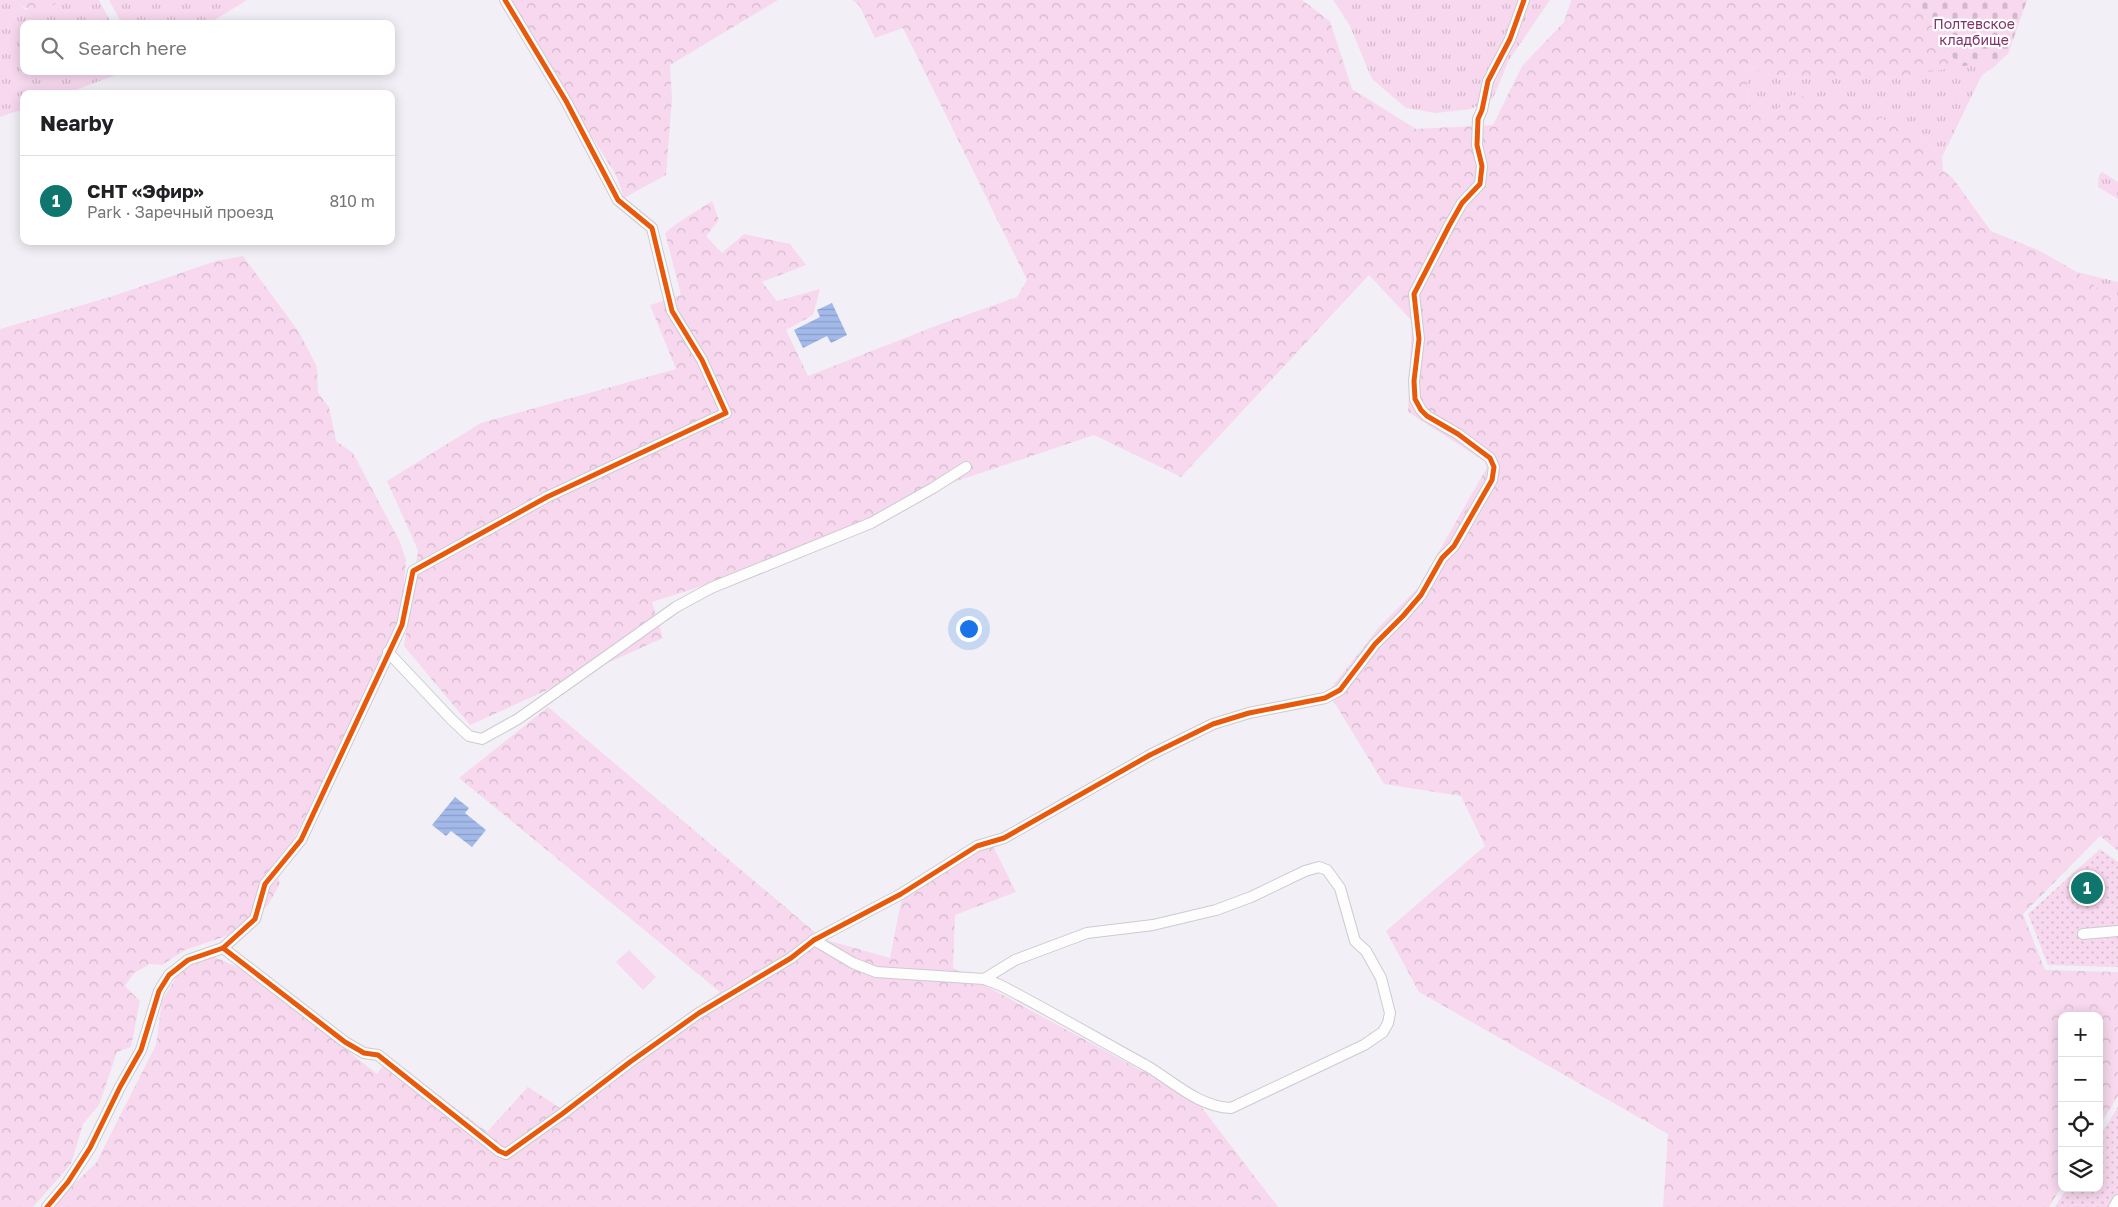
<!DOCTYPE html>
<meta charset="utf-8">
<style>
:root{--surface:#fff;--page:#f2f2f2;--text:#202124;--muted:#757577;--line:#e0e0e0;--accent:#0f766e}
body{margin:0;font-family:"Golos Text",sans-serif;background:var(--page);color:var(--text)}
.controls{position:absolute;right:15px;bottom:15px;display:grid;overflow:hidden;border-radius:10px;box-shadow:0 2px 12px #0003}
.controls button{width:45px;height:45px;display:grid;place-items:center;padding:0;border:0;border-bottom:1px solid var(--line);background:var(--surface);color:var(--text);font:25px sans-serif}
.you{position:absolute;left:968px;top:628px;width:18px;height:18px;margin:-12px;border:4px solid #fff;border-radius:50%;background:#1a73e8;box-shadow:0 0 0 8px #1a73e833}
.badge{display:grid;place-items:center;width:32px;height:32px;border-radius:50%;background:var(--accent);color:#fff;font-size:16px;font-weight:700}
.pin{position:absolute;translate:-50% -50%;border:2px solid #fff;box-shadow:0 1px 5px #0006}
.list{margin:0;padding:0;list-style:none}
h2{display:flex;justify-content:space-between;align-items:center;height:65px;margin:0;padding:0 20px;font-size:21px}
h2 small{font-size:16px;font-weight:400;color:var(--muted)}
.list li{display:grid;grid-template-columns:32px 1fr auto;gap:15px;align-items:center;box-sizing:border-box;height:90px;padding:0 20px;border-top:1px solid var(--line)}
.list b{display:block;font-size:19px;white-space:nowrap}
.list p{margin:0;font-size:16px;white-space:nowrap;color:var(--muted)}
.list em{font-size:16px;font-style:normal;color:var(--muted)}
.icon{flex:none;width:28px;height:28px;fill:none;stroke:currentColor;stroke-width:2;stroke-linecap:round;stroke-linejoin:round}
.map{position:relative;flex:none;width:2118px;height:1207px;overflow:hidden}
.search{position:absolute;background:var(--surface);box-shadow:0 2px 12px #0003;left:20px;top:20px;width:375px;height:55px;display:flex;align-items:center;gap:12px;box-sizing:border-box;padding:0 18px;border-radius:10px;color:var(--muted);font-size:19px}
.panel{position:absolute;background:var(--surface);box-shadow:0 2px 12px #0003;left:20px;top:90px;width:375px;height:155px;border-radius:10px}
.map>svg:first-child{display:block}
.grass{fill:url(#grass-tufts)}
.forest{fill:url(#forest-crowns)}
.cemetery{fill:url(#cemetery-stones)}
.park{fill:#f7d8ee}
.garden{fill:url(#garden-dots)}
.water{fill:url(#water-rules)}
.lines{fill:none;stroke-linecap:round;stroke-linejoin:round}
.minor-casing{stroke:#cccbcf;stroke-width:12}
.minor{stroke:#fdfdfe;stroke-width:10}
.cycleway-casing{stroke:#fff;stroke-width:8}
.cycleway{stroke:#e8590c;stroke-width:5}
.labels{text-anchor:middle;stroke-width:4.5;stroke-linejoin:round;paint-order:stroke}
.park-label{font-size:14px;fill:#83306d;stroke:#fff}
</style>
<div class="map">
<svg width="2118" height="1207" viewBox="0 0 2118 1207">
<defs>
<pattern id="grass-tufts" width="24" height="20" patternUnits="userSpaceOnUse" patternTransform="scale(1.25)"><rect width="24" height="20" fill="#f7d8ee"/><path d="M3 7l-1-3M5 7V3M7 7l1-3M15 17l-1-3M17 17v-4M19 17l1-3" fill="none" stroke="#d3b8cb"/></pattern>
<pattern id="forest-crowns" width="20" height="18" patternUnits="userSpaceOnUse" patternTransform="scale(1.25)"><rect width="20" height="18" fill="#f7d8ee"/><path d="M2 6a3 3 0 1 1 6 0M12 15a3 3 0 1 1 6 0" fill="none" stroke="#d3b8cb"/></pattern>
<pattern id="cemetery-stones" width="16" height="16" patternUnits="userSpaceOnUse" patternTransform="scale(1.25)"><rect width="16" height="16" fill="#f7d8ee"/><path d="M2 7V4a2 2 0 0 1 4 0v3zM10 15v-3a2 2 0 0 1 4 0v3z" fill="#d3b8cb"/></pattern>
<pattern id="garden-dots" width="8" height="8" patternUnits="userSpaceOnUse" patternTransform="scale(1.25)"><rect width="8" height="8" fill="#f7d8ee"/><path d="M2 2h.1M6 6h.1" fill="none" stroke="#d3b8cb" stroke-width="1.8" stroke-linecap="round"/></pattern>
<pattern id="water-rules" width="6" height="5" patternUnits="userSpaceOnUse" patternTransform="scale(1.25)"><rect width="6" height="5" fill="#a2b9e9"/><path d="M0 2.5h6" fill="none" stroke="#8a9ec7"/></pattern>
</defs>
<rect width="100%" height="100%" fill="#f2f0f6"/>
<g class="grass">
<polygon points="0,0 15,0 26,10 52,7 61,0 99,0 112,24 24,24 24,71 126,71 65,94 24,94 24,109 0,117"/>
<polygon points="109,0 247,0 208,24 122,24"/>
<polygon points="1333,0 1550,0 1509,60 1493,98 1471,109 1436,113 1406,108 1372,79 1349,24"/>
<polygon points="2002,59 1994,67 1982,75 1942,157 1920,137 1792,95 1776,111 1760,117 1749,107 1745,63 1765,74 1807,79 1885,79"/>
<polygon points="2102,172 2118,182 2118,199 2098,187 2099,175"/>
<polygon points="2077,272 2118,282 2118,304"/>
</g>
<g class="forest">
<path d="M15 0H61C43 14 32 16 15 0Z"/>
<polygon points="511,0 778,0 670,65 672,98 666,175 624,198 616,175 568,99"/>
<polygon points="852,0 1302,0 1330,21 1352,89 1416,129 1493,125 1522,66 1564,22 1571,0 1918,0 1920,7 1959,67 1885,79 1807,79 1765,74 1745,63 1749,106 1760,117 1776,111 1792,95 1851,103 1920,137 1942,157 1943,171 1952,177 1991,231 2040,251 2077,272 2118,304 2118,851 2100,836 2023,914 2045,970 2118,972 2118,1096 2099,1126 2099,1016 2062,1016 2062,1186 2049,1207 1663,1207 1668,1134 1419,992 1386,931 1485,846 1461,796 1384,784 1328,692 1380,626 1418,588 1489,464 1408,412 1412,321 1369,275 1181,477 1094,435 954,482 830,545 652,602 663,638 470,725 404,646 418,550 387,481 481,423 676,369 650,305 681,295 665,233 676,224 712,201 719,220 706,236 722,253 744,234 790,244 806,265 762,282 777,301 820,289 813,315 786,330 808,376 938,325 1017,297 1027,280 903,28 875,38 859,5"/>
<polygon points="243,256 299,332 317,367 318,393 329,407 336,441 353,453 400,542 406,560 403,599 398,620 366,695 290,847 275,869 280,884 268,905 238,932 185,950 162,965 150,964 134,973 125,986 140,1001 131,1047 117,1052 99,1105 83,1124 71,1164 33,1207 0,1207 0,329 110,297 216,261"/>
<polygon points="548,707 823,939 890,958 903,892 991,842 1016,892 955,915 953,968 1196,1100 1278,1207 53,1207 57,1200 96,1163 156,1045 162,1001 180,971 210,955 249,972 377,1074 389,1057 487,1132 528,1087 560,1108 720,992 459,778"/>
</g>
<polygon class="cemetery" points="1918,0 2027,0 2008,54 2002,59 1959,67 1920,7"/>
<polygon class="park" points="629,950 656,977 643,990 616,962"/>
<g class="garden">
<polygon points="2100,849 2118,862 2118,967 2048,965 2028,914"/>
<polygon points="2118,1107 2118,1207 2055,1207 2067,1188 2099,1188 2099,1137"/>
</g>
<g class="water">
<polygon points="832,303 847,335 831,343 827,336 803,348 794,330 820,317 817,310"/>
<polygon points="455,797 469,808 465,813 486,830 472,847 451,831 446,836 432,825"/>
</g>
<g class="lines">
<g class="minor-casing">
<g id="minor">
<polyline points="388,652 451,719 469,736 482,739 518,719 676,607 711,588 871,523 933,488 966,467"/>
<polyline points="2083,934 2118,931"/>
<path d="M814 940 853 963 876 972 984 979 1000 985C1050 1011 1098 1039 1147 1066 1174 1082 1199 1107 1231 1108L1364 1045 1383 1032 1388 1023 1390 1013 1381 978 1366 951 1355 941 1340 888 1327 870 1319 867 1305 871 1251 897 1216 910 1153 925 1087 933 1015 960 984 979"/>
<polyline points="223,948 345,1042 364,1053 378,1055 499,1151 506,1154 562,1114 630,1062 699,1013 791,958 814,940 901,894 977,846 1004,838 1150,755 1213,724 1249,713 1325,698 1340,690 1375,644 1403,616 1421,595 1442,558 1454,546 1492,480 1494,467 1490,458 1458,434 1427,416 1421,410 1415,399 1414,381 1419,339 1414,294 1449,226 1462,203 1480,184 1482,166 1477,145 1478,119 1482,110 1488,81 1510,39 1524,0"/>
<polyline points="47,1207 68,1182 90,1148 120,1087 141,1050 159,991 169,975 188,960 223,948 255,919 265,884 301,840 402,625 413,571 547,497 726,413 702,360 672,311 652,228 618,200 566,101 505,0"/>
<polyline points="2114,1207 2118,1200"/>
</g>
</g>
<use href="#minor" class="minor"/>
<g class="cycleway-casing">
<g id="cycleway">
<polyline points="223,948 345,1042 364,1053 378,1055 499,1151 506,1154 562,1114 630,1062 699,1013 791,958 814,940 901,894 977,846 1004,838 1150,755 1213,724 1249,713 1325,698 1340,690 1375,644 1403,616 1421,595 1442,558 1454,546 1492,480 1494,467 1490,458 1458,434 1427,416 1421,410 1415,399 1414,381 1419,339 1414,294 1449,226 1462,203 1480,184 1482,166 1477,145 1478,119 1482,110 1488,81 1510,39 1524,0"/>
<polyline points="47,1207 68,1182 90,1148 120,1087 141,1050 159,991 169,975 188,960 223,948 255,919 265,884 301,840 402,625 413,571 547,497 726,413 702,360 672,311 652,228 618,200 566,101 505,0"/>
</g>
</g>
<use href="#cycleway" class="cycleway"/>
</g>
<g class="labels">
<g class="park-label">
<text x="1974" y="29">Полтевское<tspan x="1974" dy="16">кладбище</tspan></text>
</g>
</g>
</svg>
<div class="controls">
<button>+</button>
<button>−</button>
<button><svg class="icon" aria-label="locate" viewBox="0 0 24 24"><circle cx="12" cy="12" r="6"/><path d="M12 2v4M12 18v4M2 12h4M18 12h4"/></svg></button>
<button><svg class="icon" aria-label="layers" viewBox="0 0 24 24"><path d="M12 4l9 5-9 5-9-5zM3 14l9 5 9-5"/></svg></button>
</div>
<div class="you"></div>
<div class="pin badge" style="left:2087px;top:888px">1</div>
<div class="search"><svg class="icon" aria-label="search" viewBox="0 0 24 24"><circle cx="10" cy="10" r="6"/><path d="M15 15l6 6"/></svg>Search here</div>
<section class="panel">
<h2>Nearby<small></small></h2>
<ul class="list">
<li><span class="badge">1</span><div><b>СНТ «Эфир»</b><p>Park · Заречный проезд</p></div><em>810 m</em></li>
</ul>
</section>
</div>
